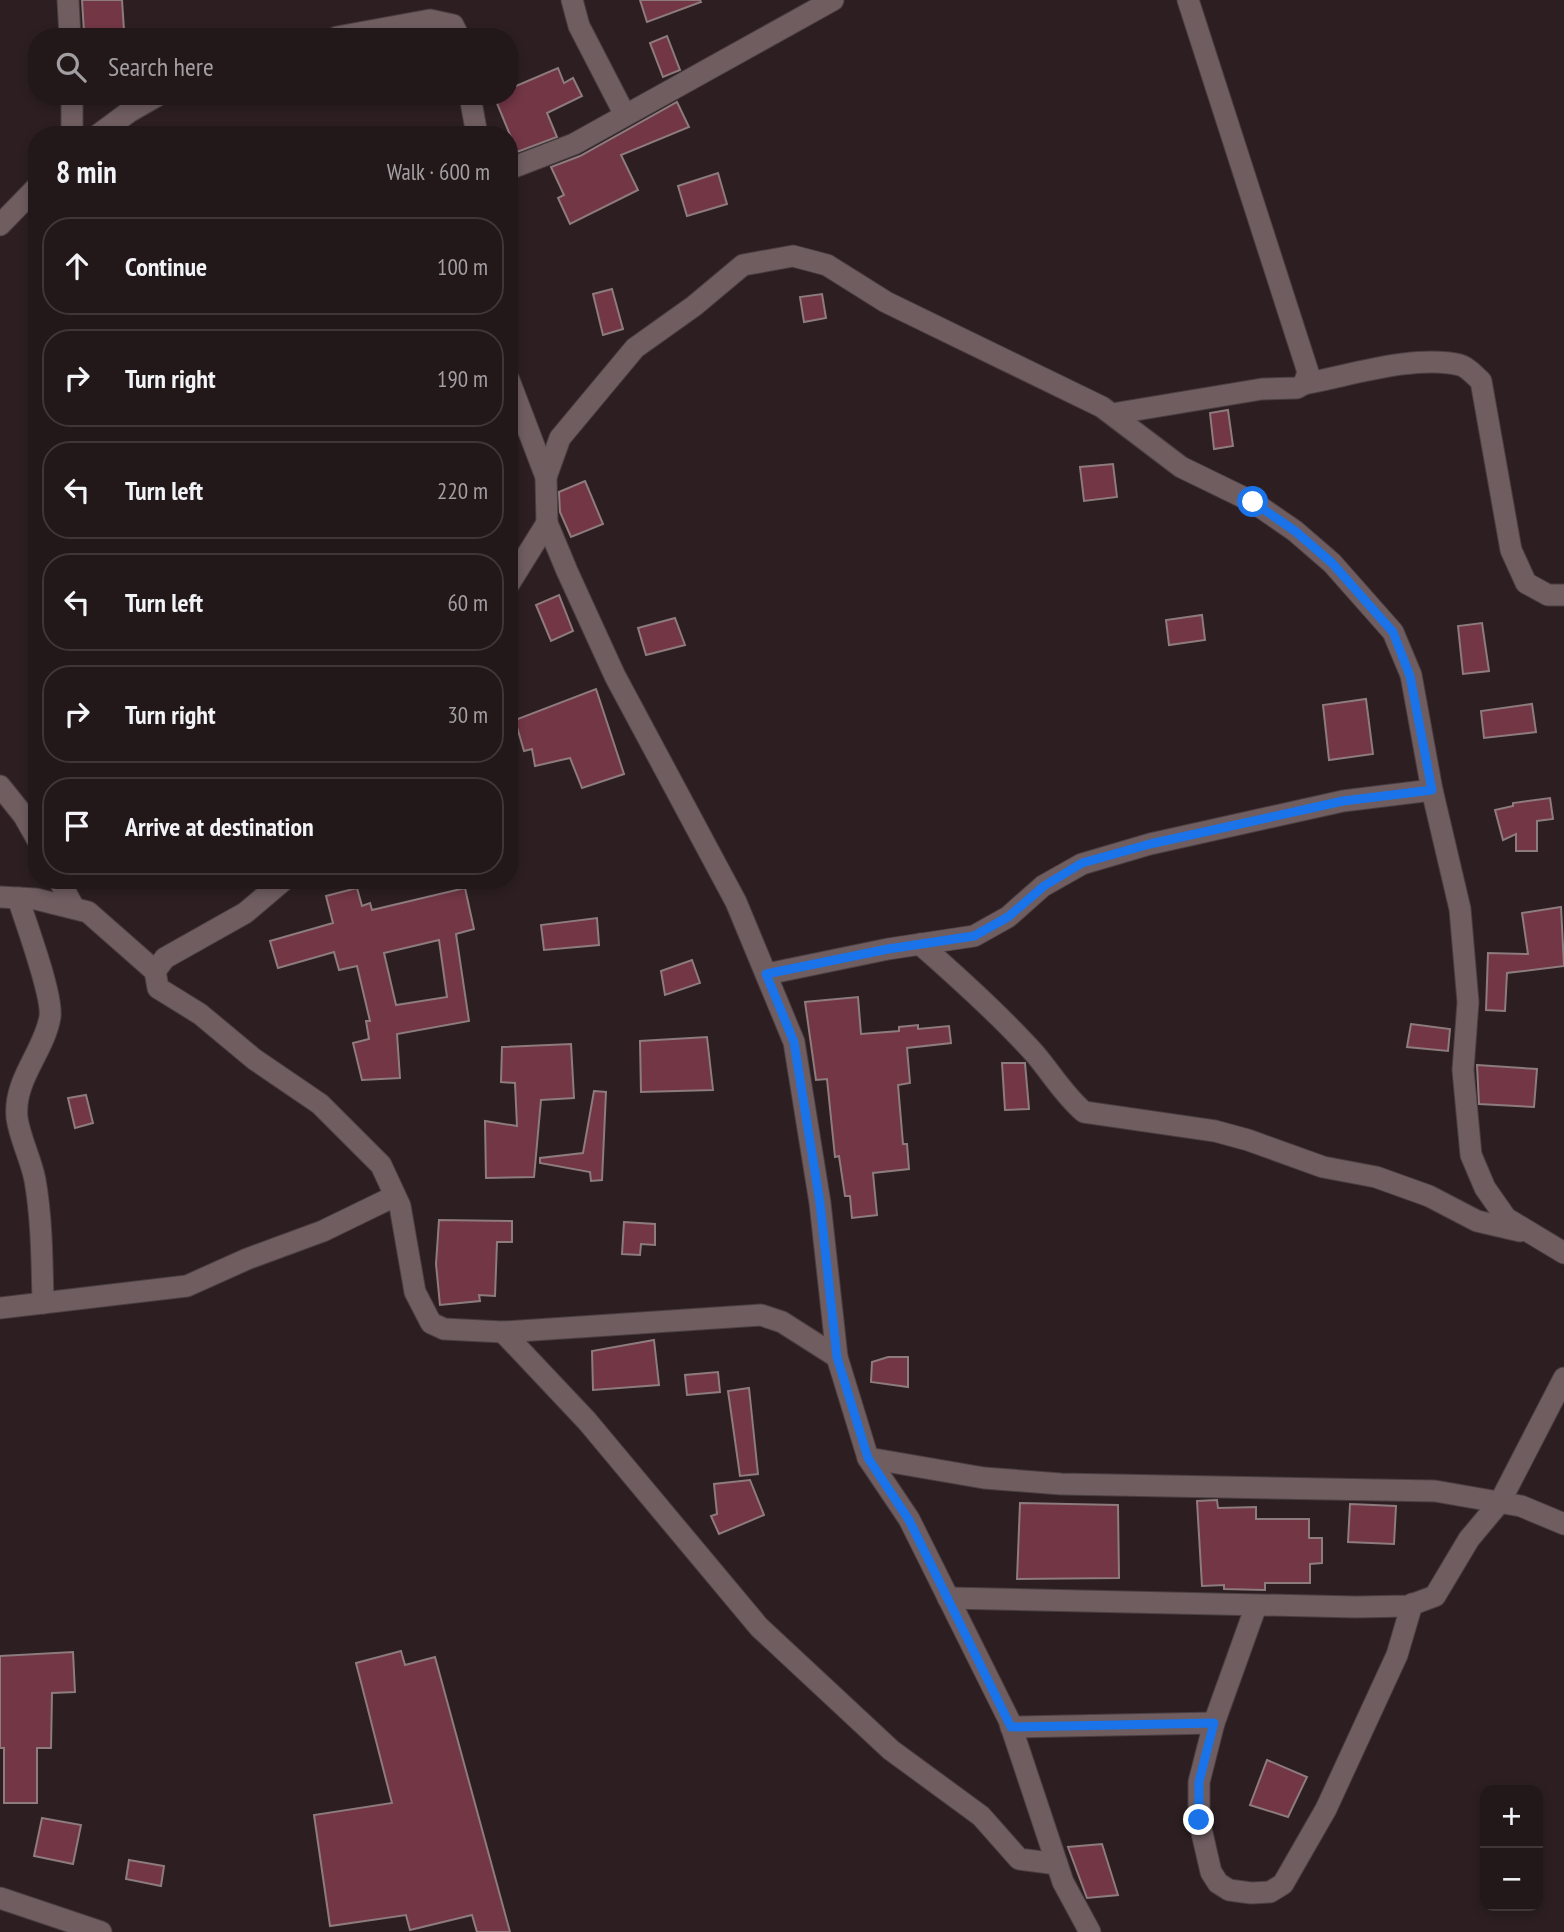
<!DOCTYPE html>
<meta charset="utf-8">
<style>
:root{--surface:#221719;--page:#2e2426;--text:#f1f3f6;--muted:#a29fa2;--line:#3f3638}
body{margin:0;font-family:"PT Sans Narrow",sans-serif;background:var(--page);color:var(--text)}
.controls{position:absolute;right:21px;bottom:21px;display:grid;overflow:hidden;border-radius:14px;box-shadow:0 4px 10px #0003}
.controls button{width:63px;height:63px;display:grid;place-items:center;padding:0;border:0;border-bottom:2px solid var(--line);background:var(--surface);color:var(--text);font:35px sans-serif}
.stop{position:absolute;width:21px;height:21px;margin:-16px;border:5px solid #1a73e8;border-radius:50%;background:#fff}
.stop.end{background:#1a73e8;border-color:#fff;box-shadow:0 2px 7px #0008}
.list{margin:0;padding:0;list-style:none}
h2{display:flex;justify-content:space-between;align-items:center;height:91px;margin:0;padding:0 28px;font-size:30px}
h2 small{font-size:23px;font-weight:400;color:var(--muted)}
.list li{display:grid;grid-template-columns:46px 1fr auto;gap:21px;align-items:center;box-sizing:border-box;height:98px;margin:0 14px 14px;padding:0 14px;border:2px solid var(--line);border-radius:28px}
.list b{display:block;font-size:26px;white-space:nowrap}
.list em{font-size:23px;font-style:normal;color:var(--muted)}
.icon{flex:none;width:38px;height:38px;fill:none;stroke:currentColor;stroke-width:2;stroke-linecap:round;stroke-linejoin:round}
.map{position:relative;flex:none;width:1564px;height:1932px;overflow:hidden}
.search{position:absolute;background:var(--surface);box-shadow:0 4px 10px #0003;left:28px;top:28px;width:490px;height:77px;display:flex;align-items:center;gap:18px;box-sizing:border-box;padding:0 24px;border-radius:28px;color:var(--muted);font-size:26px}
.panel{position:absolute;background:var(--surface);box-shadow:0 4px 10px #0003;left:28px;top:126px;width:490px;height:763px;border-radius:28px}
.map>svg:first-child{display:block}
.building{fill:#723645;stroke:#8d7b7e;stroke-width:2;fill-rule:evenodd}
.lines{fill:none;stroke-linecap:round;stroke-linejoin:round}
.minor-casing{stroke:#4a3e41;stroke-width:23}
.tertiary-casing{stroke:#4a3e41;stroke-width:23}
.minor{stroke:#6f5d60;stroke-width:21}
.tertiary{stroke:#6f5d60;stroke-width:21}
.route{stroke:#1a73e8;stroke-width:9}
</style>
<div class="map">
<svg width="1564" height="1932" viewBox="0 0 1564 1932">
<rect width="100%" height="100%" fill="#2d1f21"/>
<g class="building">
<polygon points="82,0 122,0 124,30 84,32"/>
<polygon points="640,0 700,0 701,2 647,22"/>
<polygon points="667,36 680,70 663,77 650,43"/>
<polygon points="558,68 564,83 573,78 582,96 547,113 557,137 517,152 494,96 509,96 509,89"/>
<polygon points="677,102 689,127 621,155 638,190 570,224 558,198 564,195 551,167 580,156"/>
<polygon points="718,173 727,204 687,216 678,186"/>
<polygon points="612,289 623,329 603,335 593,294"/>
<polygon points="822,294 826,318 804,322 800,297"/>
<polygon points="1228,410 1233,446 1214,449 1210,413"/>
<polygon points="1113,464 1117,497 1084,501 1080,467"/>
<polygon points="585,481 603,524 571,537 560,512 559,492"/>
<polygon points="559,595 573,631 551,641 536,605"/>
<polygon points="1202,615 1205,640 1169,645 1166,620"/>
<polygon points="675,618 685,645 646,655 638,628"/>
<polygon points="1482,623 1489,671 1463,674 1458,626"/>
<polygon points="596,689 624,774 582,788 570,758 535,766 532,749 524,751 515,720"/>
<polygon points="1366,699 1373,754 1329,760 1323,705"/>
<polygon points="1532,704 1536,732 1484,738 1481,711"/>
<polygon points="1550,798 1553,819 1537,821 1537,851 1516,851 1516,834 1503,840 1495,810 1513,806 1513,803"/>
<path d="M357 888 362 906 370 903 372 910 465 888 474 929 456 934 469 1021 397 1034 400 1078 362 1080 353 1043 369 1039 366 1021H370L357 966 339 970 334 952 278 968 270 941 333 923 326 896ZM439 940 447 997 396 1005 384 953Z"/>
<polygon points="1561,907 1564,966 1507,973 1505,1011 1486,1010 1488,953 1528,954 1522,913"/>
<polygon points="597,918 599,945 544,950 541,925"/>
<polygon points="692,960 700,983 665,995 661,971"/>
<polygon points="858,997 861,1034 899,1031 899,1027 918,1025 918,1029 949,1026 951,1043 907,1048 910,1083 898,1085 903,1144 907,1144 909,1169 873,1173 877,1215 852,1218 850,1196 845,1196 839,1156 835,1157 827,1079 816,1080 805,1002"/>
<polygon points="1411,1024 1450,1029 1448,1051 1407,1047"/>
<polygon points="707,1037 713,1090 641,1092 640,1041"/>
<polygon points="571,1044 574,1098 541,1100 534,1177 486,1178 485,1121 517,1126 515,1083 501,1082 502,1047"/>
<polygon points="1002,1063 1025,1063 1029,1109 1005,1110"/>
<polygon points="1477,1065 1537,1069 1534,1107 1479,1104"/>
<polygon points="594,1091 606,1092 602,1180 591,1181 590,1172 540,1163 540,1158 583,1153"/>
<polygon points="86,1095 93,1123 75,1128 68,1098"/>
<polygon points="439,1220 512,1221 512,1242 497,1242 495,1296 479,1295 480,1301 440,1305 436,1264"/>
<polygon points="624,1222 655,1224 655,1245 641,1244 640,1255 622,1254"/>
<polygon points="654,1340 659,1385 593,1390 592,1351"/>
<polygon points="888,1357 908,1357 908,1387 871,1382 872,1362"/>
<polygon points="718,1372 720,1392 687,1395 685,1375"/>
<polygon points="749,1388 758,1474 740,1476 728,1391"/>
<polygon points="750,1480 764,1515 719,1534 711,1516 717,1514 714,1484"/>
<polygon points="1217,1500 1218,1508 1256,1507 1256,1519 1309,1519 1309,1538 1322,1538 1322,1563 1310,1564 1310,1583 1265,1583 1265,1590 1224,1589 1224,1585 1202,1586 1197,1501"/>
<polygon points="1020,1503 1118,1505 1119,1578 1017,1579"/>
<polygon points="1350,1504 1396,1506 1394,1544 1348,1542"/>
<polygon points="401,1651 405,1665 435,1657 510,1932 477,1932 472,1915 410,1930 406,1915 330,1926 314,1815 392,1803 356,1663"/>
<polygon points="73,1652 75,1692 52,1693 51,1748 37,1748 37,1803 4,1803 4,1748 0,1748 0,1656"/>
<polygon points="1267,1760 1307,1777 1288,1817 1250,1805"/>
<polygon points="42,1818 81,1825 73,1864 34,1856"/>
<polygon points="1102,1844 1118,1895 1087,1898 1068,1847"/>
<polygon points="129,1860 164,1866 161,1886 126,1879"/>
</g>
<g class="lines">
<g class="minor-casing">
<g id="minor">
<polyline points="68,0 70,37"/>
<polyline points="572,0 579,26 625,115"/>
<polyline points="337,37 430,20 453,25 459,37"/>
<polyline points="470,96 477,135"/>
<polyline points="72,135 72,96"/>
<polyline points="98,135 129,112 157,96"/>
<polyline points="509,169 574,144 833,0"/>
<polyline points="0,225 37,187"/>
<polyline points="509,380 546,477 547,523 567,571 615,676 736,902 794,1042 820,1203 837,1357 868,1458 909,1519 1009,1720 1063,1882 1090,1932"/>
<path d="M1304 384C1348 376 1415 354 1460 365 1468 367 1475 376 1481 381L1511 550 1526 583 1548 595H1564"/>
<polyline points="1112,414 1262,389 1297,388 1304,384 1308,372 1188,0"/>
<polyline points="546,477 560,438 635,348 694,306 743,265 793,256 827,265 886,302 1102,407 1181,467 1253,502 1295,531 1332,563 1393,632 1411,675 1432,790 1460,909 1468,1002 1463,1070 1471,1155 1485,1188 1506,1218 1564,1253"/>
<polyline points="509,584 547,523"/>
<polyline points="0,786 24,816 37,839"/>
<polyline points="59,880 74,908"/>
<polyline points="284,880 245,913 165,958 155,971 158,988 200,1014 254,1059 320,1104 381,1165 400,1206 415,1292 431,1323 444,1329 503,1332 761,1315 782,1322 837,1357"/>
<polyline points="0,897 36,899 88,912 155,971"/>
<path d="M18 898C26 924 53 995 50 1017 44 1052 13 1080 17 1118 20 1139 31 1159 35 1180 42 1220 42 1262 43 1303"/>
<path d="M920 944C960 979 999 1014 1035 1054 1052 1074 1064 1095 1084 1112L1215 1131 1248 1140 1323 1167 1376 1177 1429 1196 1477 1221 1520 1231"/>
<polyline points="767,974 888,949 974,936 1008,917 1043,886 1082,864 1150,844 1343,801 1432,790"/>
<polyline points="0,1308 187,1286 247,1259 323,1231 395,1196"/>
<polyline points="503,1332 587,1421 759,1627 891,1750 981,1816 1019,1859 1057,1864"/>
<polyline points="868,1458 984,1478 1061,1484 1435,1491 1521,1506 1564,1524"/>
<polyline points="948,1598 1356,1607 1408,1606 1435,1596 1469,1539 1500,1502 1564,1378"/>
<polyline points="1256,1606 1214,1723 1199,1782 1199,1820 1211,1872 1218,1883 1229,1890 1251,1893 1270,1892 1283,1884 1326,1809 1397,1655 1412,1604"/>
<polyline points="1011,1727 1214,1723"/>
</g>
</g>
<g class="tertiary-casing">
<polyline id="tertiary" points="0,1898 101,1932"/>
</g>
<use href="#minor" class="minor"/>
<use href="#tertiary" class="tertiary"/>
</g>
<g class="lines">
<polyline class="route" points="1199,1820 1199,1782 1214,1723 1011,1727 909,1520 868,1458 837,1357 820,1203 794,1042 766,974 888,949 974,936 1008,917 1044,886 1082,863 1150,844 1343,801 1432,790 1410,676 1393,632 1332,563 1295,531 1253,502"/>
</g>
</svg>
<div class="controls">
<button>+</button>
<button>−</button>
</div>
<div class="stop" style="left:1253px;top:502px"></div>
<div class="stop end" style="left:1199px;top:1820px"></div>
<div class="search"><svg class="icon" aria-label="search" viewBox="0 0 24 24"><circle cx="10" cy="10" r="6"/><path d="M15 15l6 6"/></svg>Search here</div>
<section class="panel">
<h2>8 min<small>Walk · 600 m</small></h2>
<ul class="list">
<li><svg class="icon" aria-label="ahead" viewBox="0 0 24 24"><path d="M12 20V5M6 11l6-6 6 6"/></svg><div><b>Continue</b></div><em>100 m</em></li>
<li><svg class="icon" aria-label="right" viewBox="0 0 24 24"><path d="M7 20v-9h11M14 6l5 5-5 5"/></svg><div><b>Turn right</b></div><em>190 m</em></li>
<li><svg class="icon" aria-label="left" viewBox="0 0 24 24"><path d="M17 20v-9H6M10 6l-5 5 5 5"/></svg><div><b>Turn left</b></div><em>220 m</em></li>
<li><svg class="icon" aria-label="left" viewBox="0 0 24 24"><path d="M17 20v-9H6M10 6l-5 5 5 5"/></svg><div><b>Turn left</b></div><em>60 m</em></li>
<li><svg class="icon" aria-label="right" viewBox="0 0 24 24"><path d="M7 20v-9h11M14 6l5 5-5 5"/></svg><div><b>Turn right</b></div><em>30 m</em></li>
<li><svg class="icon" aria-label="arrive" viewBox="0 0 24 24"><path d="M6 21V4h12l-3 4 3 4H6"/></svg><div><b>Arrive at destination</b></div></li>
</ul>
</section>
</div>
